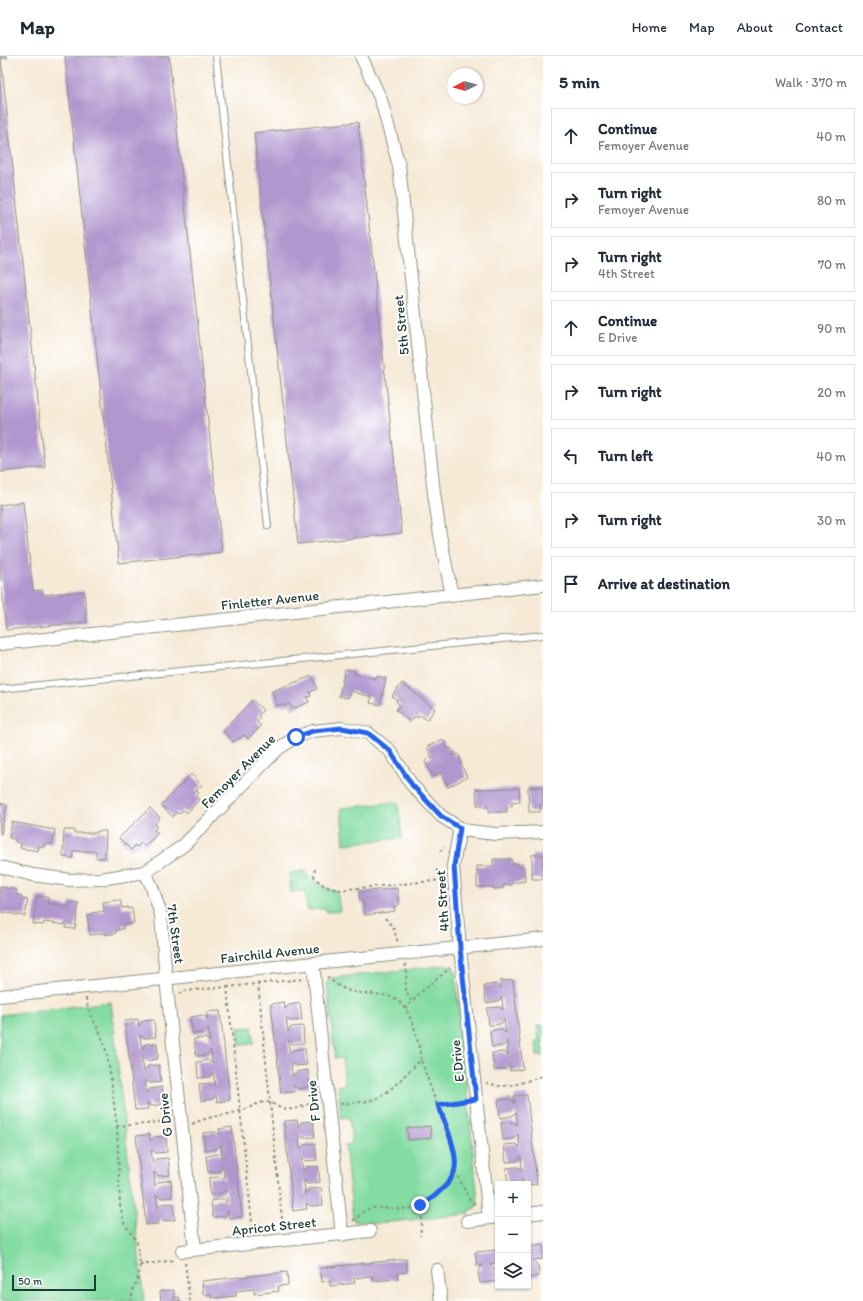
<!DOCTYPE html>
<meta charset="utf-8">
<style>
:root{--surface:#fff;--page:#f6f6f7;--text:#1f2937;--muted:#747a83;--line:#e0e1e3}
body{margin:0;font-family:Itim,sans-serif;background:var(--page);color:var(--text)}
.controls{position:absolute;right:12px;bottom:12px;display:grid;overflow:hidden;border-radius:0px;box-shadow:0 1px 3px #0004}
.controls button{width:36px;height:36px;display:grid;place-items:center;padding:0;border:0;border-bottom:1px solid var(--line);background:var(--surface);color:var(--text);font:20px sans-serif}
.compass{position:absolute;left:447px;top:12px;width:36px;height:36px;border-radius:50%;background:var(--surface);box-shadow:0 1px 3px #0004;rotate:264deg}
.scale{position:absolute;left:12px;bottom:10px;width:84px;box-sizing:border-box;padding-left:4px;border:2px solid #1f3d34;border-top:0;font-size:11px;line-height:14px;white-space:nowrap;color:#1f3d34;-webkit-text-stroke:3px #fff;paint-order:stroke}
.stop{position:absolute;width:12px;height:12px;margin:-9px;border:3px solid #2563eb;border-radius:50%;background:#fff}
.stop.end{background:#2563eb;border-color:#fff;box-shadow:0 1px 4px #0008}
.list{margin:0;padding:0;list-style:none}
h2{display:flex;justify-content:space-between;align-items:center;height:52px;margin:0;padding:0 16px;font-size:17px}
h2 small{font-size:13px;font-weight:400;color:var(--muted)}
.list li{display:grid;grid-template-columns:26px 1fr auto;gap:12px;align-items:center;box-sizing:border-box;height:56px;margin:0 8px 8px;padding:0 8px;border:1px solid var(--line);border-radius:0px}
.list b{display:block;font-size:15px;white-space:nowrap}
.list p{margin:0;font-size:13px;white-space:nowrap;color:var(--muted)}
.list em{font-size:13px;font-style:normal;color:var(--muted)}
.icon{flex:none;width:22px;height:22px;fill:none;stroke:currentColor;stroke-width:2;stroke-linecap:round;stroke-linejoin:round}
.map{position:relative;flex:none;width:543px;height:1245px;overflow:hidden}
header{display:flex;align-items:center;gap:24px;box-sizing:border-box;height:56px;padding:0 20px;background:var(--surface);border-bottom:1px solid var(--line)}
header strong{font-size:19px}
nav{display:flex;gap:22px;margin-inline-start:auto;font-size:14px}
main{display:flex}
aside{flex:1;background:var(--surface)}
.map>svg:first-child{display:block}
.green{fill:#83dca1;stroke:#518c6a;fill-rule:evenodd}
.building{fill:#b297cf}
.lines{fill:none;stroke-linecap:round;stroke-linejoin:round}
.lane-casing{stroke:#8a9384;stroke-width:8}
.street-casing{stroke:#8a9384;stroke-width:14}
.path{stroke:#8a9384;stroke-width:2;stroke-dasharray:3 3;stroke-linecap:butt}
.lane{stroke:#fff;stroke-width:6}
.street{stroke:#fff;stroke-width:12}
.route{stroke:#2563eb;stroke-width:5}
.labels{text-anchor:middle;stroke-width:4;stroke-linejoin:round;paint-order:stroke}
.street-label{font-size:14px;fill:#1f3d34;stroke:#fff}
</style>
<header>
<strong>Map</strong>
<nav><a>Home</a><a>Map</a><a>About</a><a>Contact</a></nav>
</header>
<main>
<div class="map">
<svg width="543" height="1245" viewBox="0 0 543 1245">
<rect width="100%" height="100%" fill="#fff"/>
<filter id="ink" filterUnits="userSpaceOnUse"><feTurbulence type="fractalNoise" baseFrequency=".025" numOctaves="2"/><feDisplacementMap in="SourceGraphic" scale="8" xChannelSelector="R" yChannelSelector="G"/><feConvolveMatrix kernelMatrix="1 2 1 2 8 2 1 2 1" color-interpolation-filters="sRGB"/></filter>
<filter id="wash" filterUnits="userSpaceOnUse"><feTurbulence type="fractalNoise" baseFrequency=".012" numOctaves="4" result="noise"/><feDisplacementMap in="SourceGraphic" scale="16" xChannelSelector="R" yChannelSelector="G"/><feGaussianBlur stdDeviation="0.9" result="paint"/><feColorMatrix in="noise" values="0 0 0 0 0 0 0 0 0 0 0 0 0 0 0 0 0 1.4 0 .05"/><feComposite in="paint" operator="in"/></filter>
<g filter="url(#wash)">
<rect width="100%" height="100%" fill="#f6e9d5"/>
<g class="green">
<polygon points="398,746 402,782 344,788 341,752"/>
<path d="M305 815C308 825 327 834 337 835L340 855 327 856 326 853 307 854 305 835 291 836 289 817Z"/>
<path d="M448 909 453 911 455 914 478 1146 476 1152 469 1155V1158L371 1168 370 1165 357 1166 354 1165 352 1156 345 1089 352 1088 349 1061 341 1062 338 1030 345 1029 342 1002H335L327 926 331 922ZM430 1070 431 1082 408 1084 407 1072Z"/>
<polygon points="111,946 144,1245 0,1245 0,959"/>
<polygon points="543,969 543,1000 537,1000 536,986 539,985 537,970"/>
<polygon points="252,971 254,988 240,989 238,972"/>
</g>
<g id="blocks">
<g class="building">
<polygon points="0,0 7,0 7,2 1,2 45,411 0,416"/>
<polygon points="65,0 169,0 222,496 119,507"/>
<polygon points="358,66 402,477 298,488 254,77"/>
<polygon points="23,446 33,535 42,534 43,539 84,535 87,566 6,574 0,514 0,449"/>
<polygon points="345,613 355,615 354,618 365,620 376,623 376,620 386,622 380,649 370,647 372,641 350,635 348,642 339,640"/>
<polygon points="312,620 317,633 310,636 311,640 307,641 309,646 292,653 290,648 284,650 283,648 277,650 272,635"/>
<polygon points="402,627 435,653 427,664 420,659 418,662 415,660 410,666 396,654 400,649 396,646 397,644 392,640"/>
<polygon points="252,644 263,654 258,660 260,662 257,666 261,670 248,683 244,679 240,683 239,682 234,686 223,675"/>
<polygon points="443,683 448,693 451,692 454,700 458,698 462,707 461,708 467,721 448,731 441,717 433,721 425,705 432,701 427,691"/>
<polygon points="191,718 202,729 196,734 199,737 196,740 199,744 187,757 183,754 179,758 177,756 173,761 161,749"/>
<polygon points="528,731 543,731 543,749 540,749 540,756 529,756"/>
<polygon points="519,732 520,746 512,747 512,750 507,750 507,756 489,756 489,751 483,751 483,749 477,749 476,733"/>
<polygon points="0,747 7,749 1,778 0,778"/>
<polygon points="150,752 160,762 155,767 157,770 154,774 158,777 145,790 141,787 137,791 135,789 131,794 119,782"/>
<polygon points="12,766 55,774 52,788 44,787 44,791 39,790 38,795 20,792 21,787 15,786 15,783 9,782"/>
<polygon points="64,774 74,774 74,777 97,777 97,775 106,775 105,802 96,802 96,795 73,795 73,802 63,801"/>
<polygon points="543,798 543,823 532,823 532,799"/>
<polygon points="493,803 512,803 512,808 519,808 519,811 524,811 525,825 512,827 512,829 503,829 504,832 493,833 493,831 477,831 477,810 493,810"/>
<polygon points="0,831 17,834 16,839 22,840 22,843 28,844 25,860 0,856"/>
<polygon points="397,832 399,849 394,850 395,855 365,859 363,845 360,846 359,836"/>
<polygon points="37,840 48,841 47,847 69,851 70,846 79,847 75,873 65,872 66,869 44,866 43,869 33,868"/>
<polygon points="120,844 122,852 128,851 128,853 132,852 134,867 123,869 123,873 116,874 116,877 106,879 106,877 90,879 87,859 92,858 92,857 104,855 103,846"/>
<polygon points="513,924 523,1013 510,1015 509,1008 506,1013 494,1014 492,997 504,996 508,999 507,985 503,990 492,991 490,975 501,973 506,977 504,963 501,968 489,969 487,952 499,951 503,954 502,941 498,945 486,947 484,930 496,928 501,932 500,925"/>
<polygon points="284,946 285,953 289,949 300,947 302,964 290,965 286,962 288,976 291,971 303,970 304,987 293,988 288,984 290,998 294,994 305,992 307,1009 296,1010 291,1007 292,1020 296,1016 308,1014 310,1031 298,1033 293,1029 294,1036 281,1037 271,948"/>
<polygon points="220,955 230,1044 217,1046 216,1039 212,1043 201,1045 199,1028 211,1027 215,1030 213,1016 210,1021 198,1022 197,1006 208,1004 212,1008 211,994 207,999 196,1000 194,983 205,982 210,985 208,972 205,976 193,978 190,961 203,959 207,963 207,956"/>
<polygon points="138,963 139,970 143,965 154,964 156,981 144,982 140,979 142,993 145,988 157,987 158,1003 147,1005 142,1001 144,1015 148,1010 159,1009 161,1026 150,1027 145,1024 146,1037 150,1033 162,1031 164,1048 152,1050 147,1046 148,1053 135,1054 125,965"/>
<polygon points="527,1039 537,1128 528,1129 528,1128 524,1128 523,1123 520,1127 508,1128 506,1112 518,1111 522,1114 521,1100 518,1105 506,1106 504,1089 516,1088 520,1092 518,1078 515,1082 503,1084 501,1067 513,1066 517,1069 516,1056 512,1060 500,1062 498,1044 510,1043 515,1047 514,1040"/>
<polygon points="297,1064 298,1071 301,1066 313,1065 315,1081 303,1082 299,1079 300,1093 304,1089 315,1087 317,1104 305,1105 301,1102 303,1115 306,1111 318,1110 320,1126 308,1128 304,1124 305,1138 309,1133 321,1132 323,1149 311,1150 306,1147 307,1153 293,1155 284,1065"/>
<polygon points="430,1070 431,1082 408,1084 407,1072"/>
<polygon points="232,1071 242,1161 229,1162 228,1155 225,1160 213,1161 211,1145 223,1143 227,1146 226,1133 222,1137 210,1139 209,1122 220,1121 225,1124 223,1110 220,1115 208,1116 206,1100 218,1098 222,1102 221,1088 217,1093 205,1094 203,1077 215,1076 220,1079 219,1073"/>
<polygon points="150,1078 150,1085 154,1081 166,1080 167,1096 156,1097 151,1094 153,1108 156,1103 168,1102 170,1119 158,1120 154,1116 155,1130 159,1126 171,1124 172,1141 161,1142 156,1139 158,1152 161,1148 173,1147 175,1164 163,1165 159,1161 159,1168 146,1169 136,1080"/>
<polygon points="543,1189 543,1203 533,1204 538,1210 539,1220 528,1222 528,1191"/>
<polygon points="498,1194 498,1207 490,1208 496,1214 497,1225 480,1227 478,1216 483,1209 477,1210 475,1196"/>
<polygon points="406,1203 407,1216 397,1217 398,1223 373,1225 372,1220 354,1222 355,1227 330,1230 330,1225 322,1226 320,1212"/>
<polygon points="287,1216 288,1229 278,1230 279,1235 254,1238 254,1233 236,1235 236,1240 212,1242 211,1238 203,1239 202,1225"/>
<polygon points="174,1234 174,1242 179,1241 180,1245 161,1245 160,1235"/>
</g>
</g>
</g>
<g filter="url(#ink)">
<use href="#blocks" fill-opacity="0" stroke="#8a9384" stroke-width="1"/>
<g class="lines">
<g class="lane-casing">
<g id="lane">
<polyline points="216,0 268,470"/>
<polyline points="0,633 543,579"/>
</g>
</g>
<g class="street-casing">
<g id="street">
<polyline points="361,0 381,44 399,110 434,437 440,479 452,540"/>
<polyline points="0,588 543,529"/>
<polyline points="460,772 453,810 460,892 489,1162"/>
<polyline points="0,811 33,819 70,824 100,823 145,816 184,789 278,693 296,681 313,675 342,672 368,677 390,695 412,729 441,760 460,772 469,775 496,778 543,776"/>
<polyline points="145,816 152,831 161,859 166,923 195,1193"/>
<polyline points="313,908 342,1179"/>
<polyline points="0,940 543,883"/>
<polyline points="528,1158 543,1156"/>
<polyline points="467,1165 498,1161"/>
<polyline points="182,1195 370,1175"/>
<polyline points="437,1214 441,1245"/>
</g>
</g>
<g class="path">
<polyline points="440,795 445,791"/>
<path d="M315 813 314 820C320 829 328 832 338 834L443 824"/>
<polyline points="436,814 442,817"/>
<polyline points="385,862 393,871 398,887"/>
<path d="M405 908C410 923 400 928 411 945"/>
<path d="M327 921C333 926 342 933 350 935 365 939 382 936 395 943 412 952 419 986 421 1004 410 1013 389 1038 377 1042 365 1047 352 1046 340 1048"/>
<polyline points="258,927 283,1173"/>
<polyline points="227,931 303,923"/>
<polyline points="179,938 184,935 227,931 253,1176"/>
<path d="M86 942C88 958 99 972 104 987 111 1012 113 1044 117 1070L146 1068 170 1064"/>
<polyline points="405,953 421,936 450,912"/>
<polyline points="486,1027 499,1030 514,1029 543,1020"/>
<polyline points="438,1049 465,1045"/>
<path d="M192 1068C199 1065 205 1063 212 1061 221 1059 231 1058 240 1055 249 1053 257 1046 266 1046 272 1046 275 1050 281 1052 293 1056 305 1049 317 1045"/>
<polyline points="117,1070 120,1149 124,1167 137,1186 140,1208 139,1219 137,1226 133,1232 131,1245"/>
<polyline points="455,1115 469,1143 477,1150"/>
<polyline points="420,1149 422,1164 420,1180"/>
<path d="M353 1165 366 1154 371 1152C384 1151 397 1154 411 1152 427 1149 452 1129 455 1112 456 1107 455 1102 454 1097L421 1004"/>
<polyline points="185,1207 190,1245"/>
<polyline points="140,1209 175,1204"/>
</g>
<use href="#lane" class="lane"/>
<use href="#street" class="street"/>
</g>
</g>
<g class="lines" filter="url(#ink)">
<path class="route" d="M296 681 313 675 342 672 368 677 390 695 412 729 441 760 460 772 454 810 460 892 476 1043 438 1049C444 1064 458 1096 455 1112 454 1121 447 1129 440 1135 434 1141 427 1146 420 1149"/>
</g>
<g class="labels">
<g class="street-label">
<text transform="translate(401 269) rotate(-96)" y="5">5th Street</text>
<text transform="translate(270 544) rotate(-6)" y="5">Finletter Avenue</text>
<text transform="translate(238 715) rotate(-45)" y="5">Femoyer Avenue</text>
<text transform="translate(442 845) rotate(-94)" y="5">4th Street</text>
<text transform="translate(176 878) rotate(82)" y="5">7th Street</text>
<text transform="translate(270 897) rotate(-6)" y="5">Fairchild Avenue</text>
<text transform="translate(457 1005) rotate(-96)" y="5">E Drive</text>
<text transform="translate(313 1045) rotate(-96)" y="5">F Drive</text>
<text transform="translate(165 1059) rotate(-96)" y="5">G Drive</text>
<text transform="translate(274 1170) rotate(-6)" y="5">Apricot Street</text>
</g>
</g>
</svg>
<div class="controls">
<button>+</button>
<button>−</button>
<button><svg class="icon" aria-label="layers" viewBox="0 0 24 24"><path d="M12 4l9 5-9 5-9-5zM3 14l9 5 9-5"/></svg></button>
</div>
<svg class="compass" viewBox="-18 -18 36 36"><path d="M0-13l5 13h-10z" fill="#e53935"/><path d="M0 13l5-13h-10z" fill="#747a83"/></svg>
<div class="scale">50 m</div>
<div class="stop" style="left:296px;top:681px"></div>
<div class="stop end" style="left:420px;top:1149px"></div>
</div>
<aside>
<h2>5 min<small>Walk · 370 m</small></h2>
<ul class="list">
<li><svg class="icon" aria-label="ahead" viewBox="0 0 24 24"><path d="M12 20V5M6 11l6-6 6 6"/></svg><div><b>Continue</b><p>Femoyer Avenue</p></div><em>40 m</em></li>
<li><svg class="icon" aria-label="right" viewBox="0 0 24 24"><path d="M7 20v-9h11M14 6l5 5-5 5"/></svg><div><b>Turn right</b><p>Femoyer Avenue</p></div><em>80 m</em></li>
<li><svg class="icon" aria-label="right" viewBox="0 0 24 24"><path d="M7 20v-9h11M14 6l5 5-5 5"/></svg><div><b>Turn right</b><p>4th Street</p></div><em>70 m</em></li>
<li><svg class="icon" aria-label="ahead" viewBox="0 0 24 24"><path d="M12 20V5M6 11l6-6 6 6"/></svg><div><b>Continue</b><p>E Drive</p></div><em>90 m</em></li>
<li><svg class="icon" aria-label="right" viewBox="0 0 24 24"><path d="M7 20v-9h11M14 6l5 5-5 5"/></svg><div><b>Turn right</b></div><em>20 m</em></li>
<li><svg class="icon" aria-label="left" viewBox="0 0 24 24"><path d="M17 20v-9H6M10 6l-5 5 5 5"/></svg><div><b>Turn left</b></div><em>40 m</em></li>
<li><svg class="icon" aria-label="right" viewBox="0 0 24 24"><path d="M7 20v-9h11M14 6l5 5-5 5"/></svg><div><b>Turn right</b></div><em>30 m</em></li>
<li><svg class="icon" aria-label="arrive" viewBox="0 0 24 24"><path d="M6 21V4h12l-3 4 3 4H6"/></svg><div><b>Arrive at destination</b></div></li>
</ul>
</aside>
</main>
